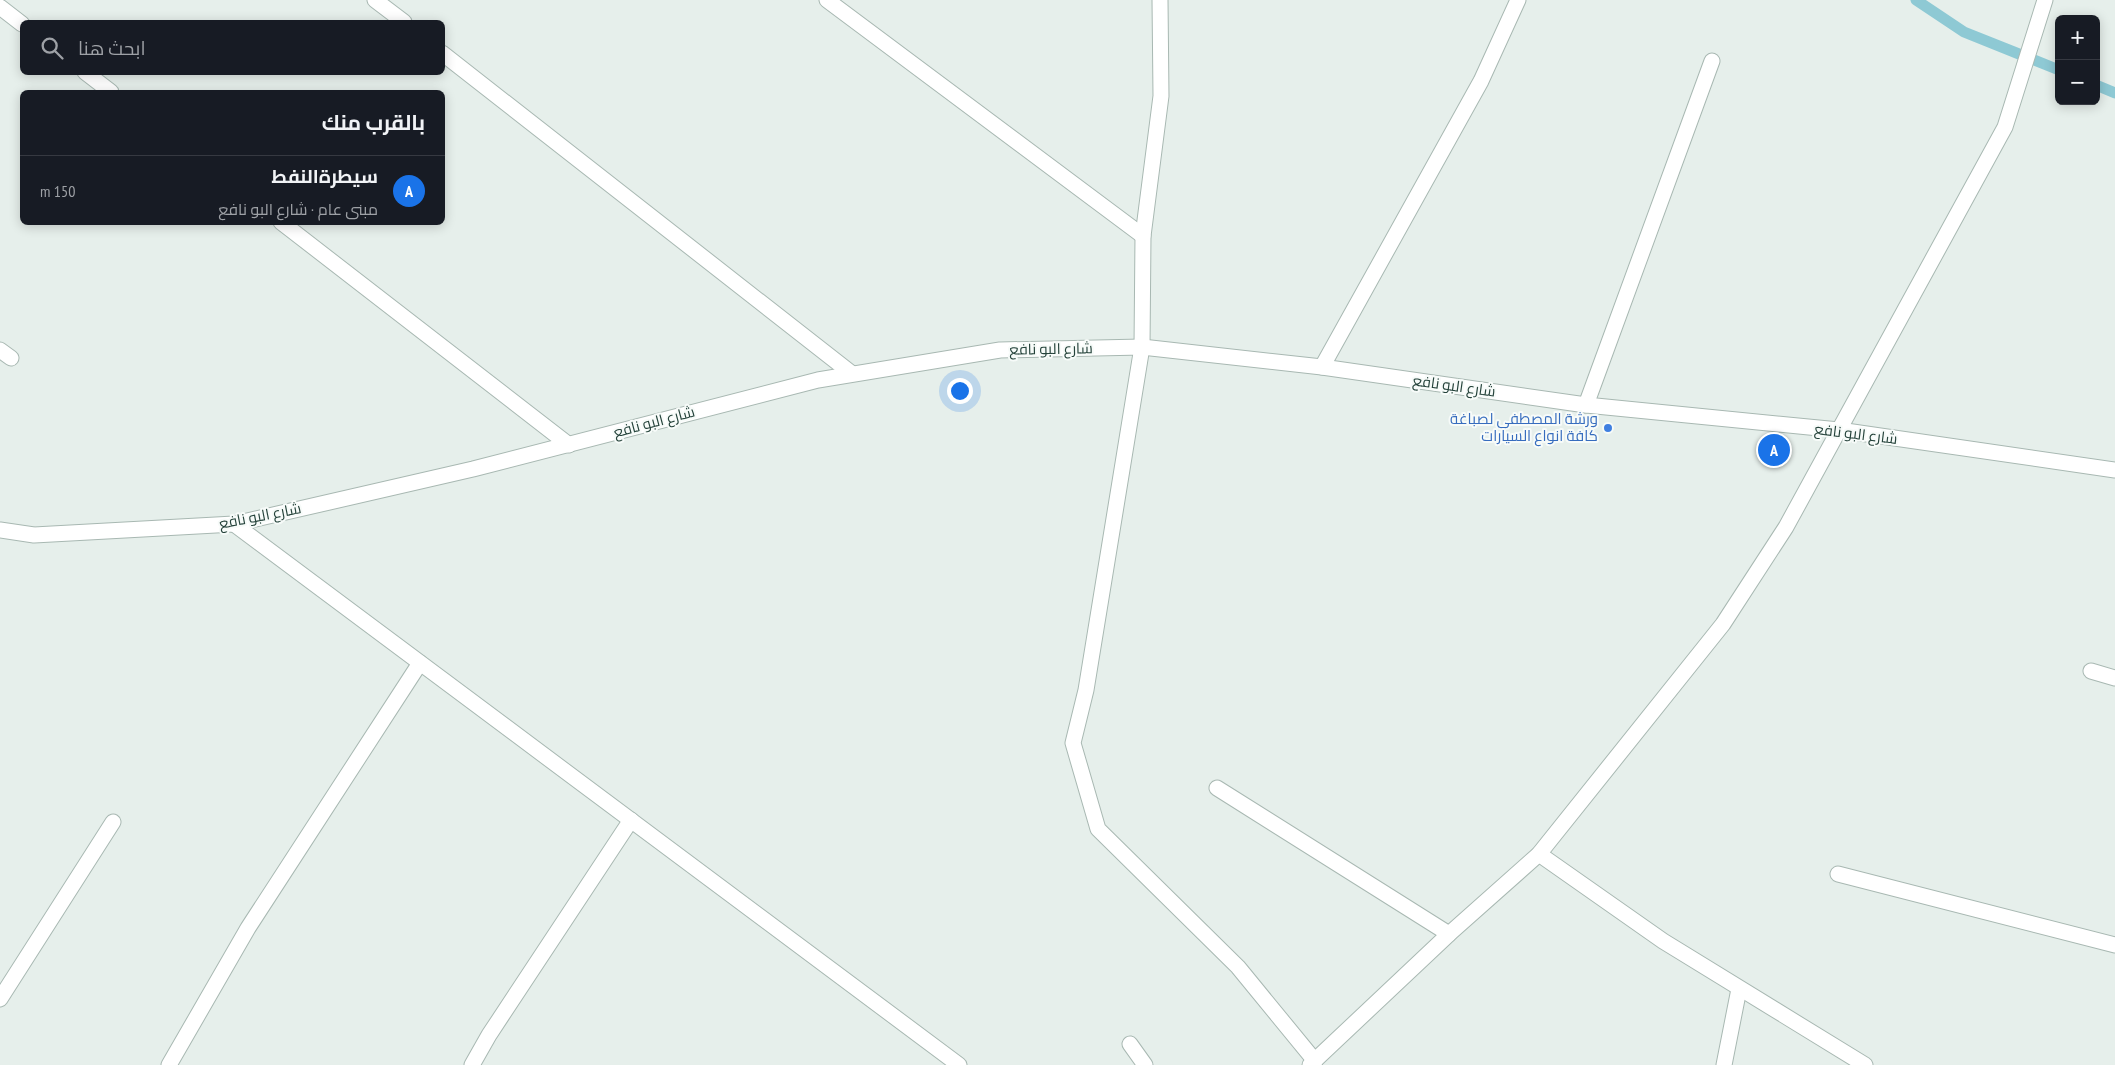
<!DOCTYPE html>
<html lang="ar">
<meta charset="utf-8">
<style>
:root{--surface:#171b24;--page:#20242c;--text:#f1f3f6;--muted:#9ea1a6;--line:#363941;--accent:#1a73e8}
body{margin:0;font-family:"PT Sans Narrow",Cairo,sans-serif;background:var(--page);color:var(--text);direction:rtl}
.controls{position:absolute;right:15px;top:15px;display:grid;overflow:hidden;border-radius:8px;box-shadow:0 2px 12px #0003}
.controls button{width:45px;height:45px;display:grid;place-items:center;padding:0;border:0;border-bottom:1px solid var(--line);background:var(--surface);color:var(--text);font:25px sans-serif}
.you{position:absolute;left:959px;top:390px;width:18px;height:18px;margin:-12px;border:4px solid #fff;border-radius:50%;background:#1a73e8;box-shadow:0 0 0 8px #1a73e833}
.badge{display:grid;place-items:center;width:32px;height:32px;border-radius:50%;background:var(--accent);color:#fff;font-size:16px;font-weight:700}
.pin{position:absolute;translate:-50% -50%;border:2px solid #fff;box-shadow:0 1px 5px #0006}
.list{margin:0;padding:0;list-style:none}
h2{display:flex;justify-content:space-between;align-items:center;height:65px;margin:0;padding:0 20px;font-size:21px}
h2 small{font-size:16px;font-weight:400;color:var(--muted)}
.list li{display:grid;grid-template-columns:32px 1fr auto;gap:15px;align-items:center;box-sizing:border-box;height:70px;padding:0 20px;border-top:1px solid var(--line)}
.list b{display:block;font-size:19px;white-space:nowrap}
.list p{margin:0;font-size:16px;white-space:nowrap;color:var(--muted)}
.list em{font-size:16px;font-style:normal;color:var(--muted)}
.icon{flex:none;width:28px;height:28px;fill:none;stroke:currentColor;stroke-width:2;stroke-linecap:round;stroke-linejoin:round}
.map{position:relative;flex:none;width:2115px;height:1065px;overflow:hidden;direction:ltr}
.search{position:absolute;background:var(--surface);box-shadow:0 2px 12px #0003;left:20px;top:20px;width:425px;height:55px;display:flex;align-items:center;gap:12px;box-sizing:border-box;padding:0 18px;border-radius:8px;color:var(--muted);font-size:19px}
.panel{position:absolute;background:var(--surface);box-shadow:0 2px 12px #0003;left:20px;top:90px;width:425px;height:135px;border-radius:8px;direction:rtl}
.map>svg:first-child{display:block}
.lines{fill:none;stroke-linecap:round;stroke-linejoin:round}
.stream{stroke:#8ec9d4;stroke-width:11}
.minor-casing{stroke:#a8b8b2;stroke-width:17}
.tertiary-casing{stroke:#a8b8b2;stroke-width:17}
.minor{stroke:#fff;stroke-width:15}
.tertiary{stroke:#fff;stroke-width:15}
.shop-dot{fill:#3f7fe0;stroke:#f7fbf9;stroke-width:2}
.labels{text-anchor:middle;stroke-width:4;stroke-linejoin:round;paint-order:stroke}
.street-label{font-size:15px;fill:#24423a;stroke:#f7fbf9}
.shop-label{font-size:15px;fill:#366cbe;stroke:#f7fbf9;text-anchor:end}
</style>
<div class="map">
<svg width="2115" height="1065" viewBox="0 0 2115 1065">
<rect width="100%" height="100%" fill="#e6efeb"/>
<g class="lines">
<g class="stream">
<polyline points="1916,0 1964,32 2059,70"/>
<polyline points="2096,85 2115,93"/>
</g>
<g class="minor-casing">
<g id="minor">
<polyline points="375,0 404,22"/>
<polyline points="827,0 1143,236"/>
<polyline points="1160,0 1161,96 1143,236 1142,347 1086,690 1073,743 1098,829 1238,967 1315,1061"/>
<polyline points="0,7 22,24"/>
<polyline points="442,53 851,373"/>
<polyline points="85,72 111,92"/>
<polyline points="281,222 569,445"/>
<polyline points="0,350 11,358"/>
<polyline points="1322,367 1481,81 1518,0"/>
<polyline points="1586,405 1712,61"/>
<polyline points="1839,430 2005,127 2045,0"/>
<polyline points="234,524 959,1065"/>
<polyline points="2091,671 2115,678"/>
<polyline points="1217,788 1449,934"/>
<polyline points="1539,854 1663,941 1865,1065"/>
<polyline points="1838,874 2115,945"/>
<polyline points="0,999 113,822"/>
<polyline points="1130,1044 1145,1065"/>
<polyline points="169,1065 248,928 420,663"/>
<polyline points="472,1065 489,1035 631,820"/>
<polyline points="1724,1065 1739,989"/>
</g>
</g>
<g class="tertiary-casing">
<g id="tertiary">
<polyline points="0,530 34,535 234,524 473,469 818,380 1000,350 1142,347 1322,367 1586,405 1839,430 2115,470"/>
<polyline points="1310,1065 1449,934 1539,854 1723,624 1786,527 1839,430"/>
</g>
</g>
<use href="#minor" class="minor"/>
<use href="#tertiary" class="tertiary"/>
</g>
<circle class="shop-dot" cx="1608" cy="428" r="5"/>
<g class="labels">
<g class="street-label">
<text transform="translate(1051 349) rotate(-1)" y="5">شارع البو نافع</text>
<text transform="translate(1454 386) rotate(8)" y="5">شارع البو نافع</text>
<text transform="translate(654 422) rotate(-15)" y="5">شارع البو نافع</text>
<text transform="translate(1856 434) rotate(7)" y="5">شارع البو نافع</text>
<text transform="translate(260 516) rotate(-11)" y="5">شارع البو نافع</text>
</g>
<g class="shop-label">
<text x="1598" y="424">ورشة المصطفى لصباغة<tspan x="1598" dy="17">كافة انواع السيارات</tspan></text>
</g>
</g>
</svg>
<div class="controls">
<button>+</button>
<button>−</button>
</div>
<div class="you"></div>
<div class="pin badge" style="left:1774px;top:450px">A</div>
<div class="search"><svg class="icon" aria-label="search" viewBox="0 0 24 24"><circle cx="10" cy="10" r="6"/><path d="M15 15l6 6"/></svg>ابحث هنا</div>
<section class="panel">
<h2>بالقرب منك<small></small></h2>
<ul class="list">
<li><span class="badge">A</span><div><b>سيطرةالنفط</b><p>مبنى عام · شارع البو نافع</p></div><em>150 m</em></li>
</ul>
</section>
</div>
